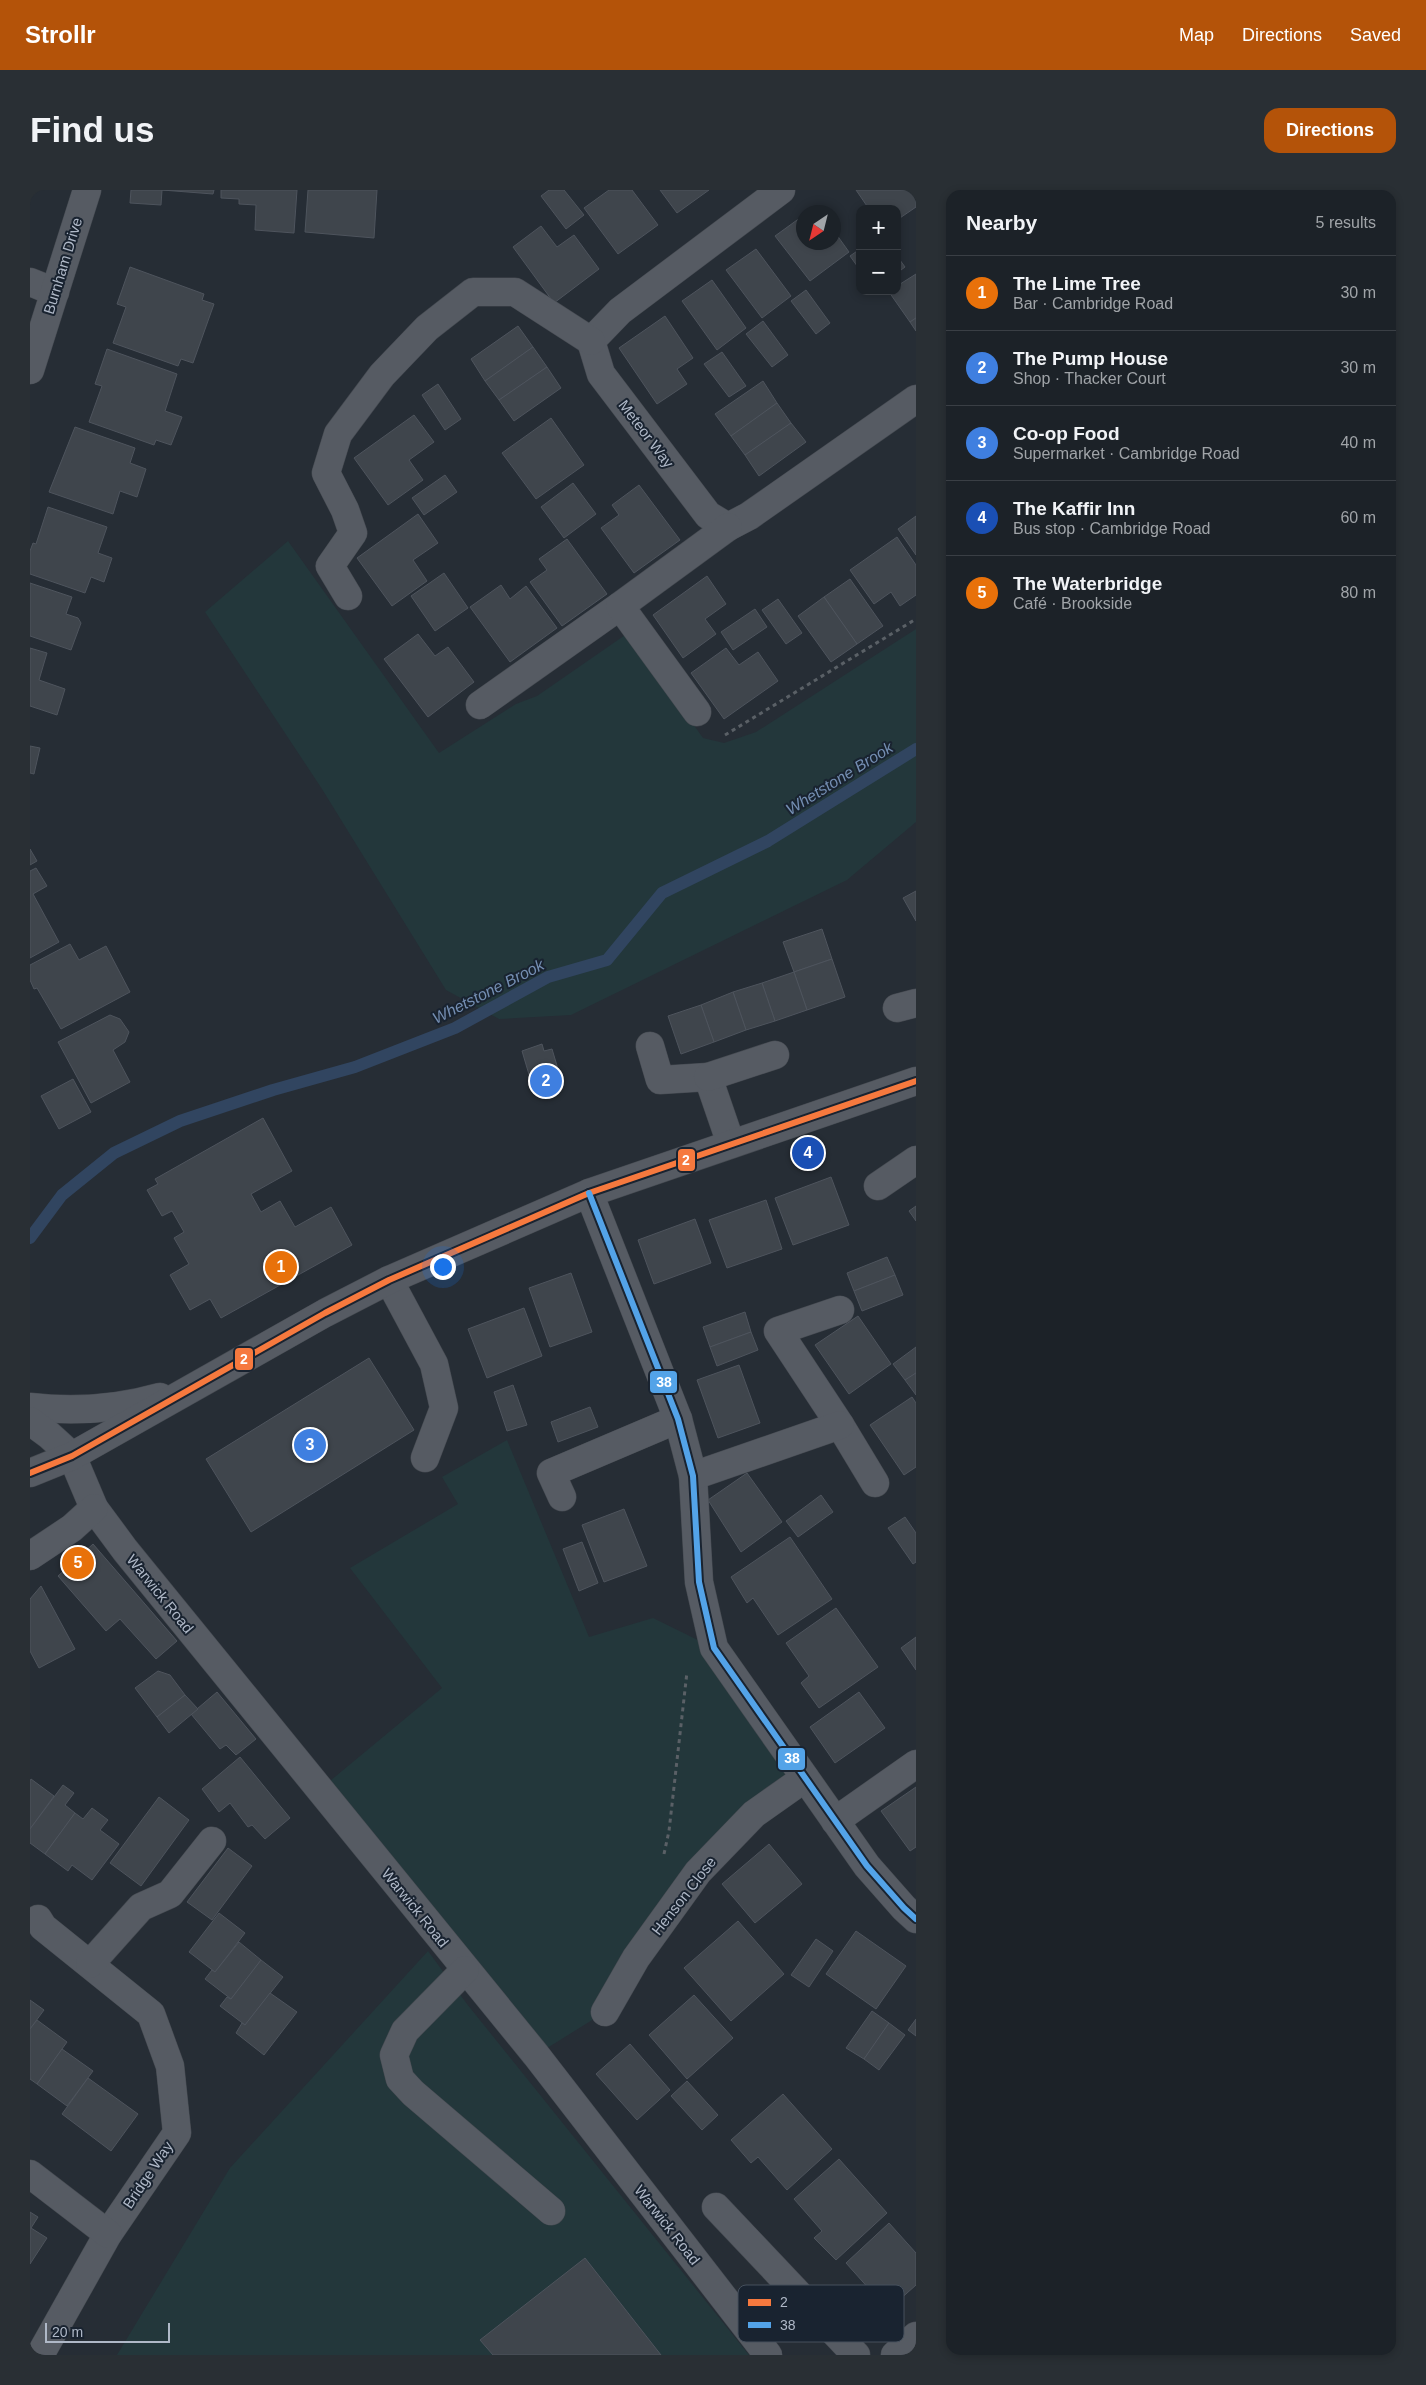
<!DOCTYPE html>
<meta charset="utf-8">
<style>
:root{--surface:#1c2228;--page:#292f34;--text:#f1f3f6;--muted:#a0a4a8;--line:#3a3f45;--accent:#b45309}
body{margin:0;font-family:Helvetica,sans-serif;background:var(--page);color:var(--text)}
.controls{position:absolute;right:15px;top:15px;display:grid;overflow:hidden;border-radius:10px;box-shadow:0 2px 8px #0003}
.controls button{width:45px;height:45px;display:grid;place-items:center;padding:0;border:0;border-bottom:1px solid var(--line);background:var(--surface);color:var(--text);font:25px sans-serif}
.compass{position:absolute;left:766px;top:15px;width:45px;height:45px;border-radius:50%;background:var(--surface);box-shadow:0 2px 8px #0003;rotate:215deg}
.scale{position:absolute;left:15px;bottom:12px;width:125px;box-sizing:border-box;padding-left:5px;border:2px solid #afb8c7;border-top:0;font-size:14px;line-height:18px;white-space:nowrap;color:#afb8c7;-webkit-text-stroke:4px #192330;paint-order:stroke}
.you{position:absolute;left:412px;top:1076px;width:18px;height:18px;margin:-12px;border:4px solid #fff;border-radius:50%;background:#1a73e8;box-shadow:0 0 0 8px #1a73e833}
.badge{display:grid;place-items:center;width:32px;height:32px;border-radius:50%;background:var(--accent);color:#fff;font-size:16px;font-weight:700}
.pin{position:absolute;translate:-50% -50%;border:2px solid #fff;box-shadow:0 1px 5px #0006}
.list{margin:0;padding:0;list-style:none}
h2{display:flex;justify-content:space-between;align-items:center;height:65px;margin:0;padding:0 20px;font-size:21px}
h2 small{font-size:16px;font-weight:400;color:var(--muted)}
.list li{display:grid;grid-template-columns:32px 1fr auto;gap:15px;align-items:center;box-sizing:border-box;height:75px;padding:0 20px;border-top:1px solid var(--line)}
.list b{display:block;font-size:19px;white-space:nowrap}
.list p{margin:0;font-size:16px;white-space:nowrap;color:var(--muted)}
.list em{font-size:16px;font-style:normal;color:var(--muted)}
.map{position:relative;flex:none;width:886px;height:2165px;overflow:hidden;border-radius:15px}
header{display:flex;align-items:center;gap:30px;box-sizing:border-box;height:70px;padding:0 25px;background:var(--accent);color:#fff}
header strong{font-size:24px}
nav{display:flex;gap:28px;margin-inline-start:auto;font-size:18px}
.intro{display:flex;align-items:center;justify-content:space-between;box-sizing:border-box;height:120px;padding:0 30px}
h1{margin:0;font-size:35px}
.button{padding:12px 22px;border-radius:15px;background:var(--accent);color:#fff;font-size:18px;font-weight:700}
main{display:flex;gap:30px;padding:0 30px}
aside{flex:1;background:var(--surface);border-radius:15px;box-shadow:0 2px 8px #0003}
.map>svg:first-child{display:block}
.green{fill:#23373b}
.lines{fill:none;stroke-linecap:round;stroke-linejoin:round}
.stream{stroke:#314560;stroke-width:12}
.building{fill:#3f454c;stroke:#4e545d}
.minor-casing{stroke:#444950;stroke-width:29}
.path{stroke:#5a6066;stroke-width:3;stroke-dasharray:4 4;stroke-linecap:butt}
.minor{stroke:#565b63;stroke-width:28}
.bus-1-casing{stroke:#192330;stroke-width:10}
.bus-2-casing{stroke:#192330;stroke-width:10}
.bus-1{stroke:#f6793e;stroke-width:6}
.bus-2{stroke:#53a3e8;stroke-width:6}
.labels{text-anchor:middle;stroke-width:4;stroke-linejoin:round;paint-order:stroke}
.street-label{font-size:15px;fill:#afb8c7;stroke:#192330}
.water-label{font-size:16px;font-style:italic;fill:#748eb2;stroke:#192330}
.key{fill:#192330;stroke:#46505d;stroke-width:1}
.key-label{font-size:14px;fill:#afb8c7}
.line-badge{stroke:#192330;stroke-width:2}
.badge-label{font-size:14px;text-anchor:middle;font-weight:bold;fill:#fff}
</style>
<header>
<strong>Strollr</strong>
<nav><a>Map</a><a>Directions</a><a>Saved</a></nav>
</header>
<div class="intro"><h1>Find us</h1><a class="button">Directions</a></div>
<main>
<div class="map">
<svg width="886" height="2165" viewBox="0 0 886 2165">
<rect width="100%" height="100%" fill="#262d35"/>
<g class="green">
<polygon points="258,351 409,563 486,514 507,506 598,443 673,548 694,553 726,542 886,439 886,632 817,690 541,825 469,829 416,800 292,599 175,422"/>
<polygon points="477,1250 559,1447 623,1428 684,1458 775,1588 724,1624 575,1822 506,1865 300,1591 412,1498 320,1378 428,1314 412,1287"/>
<polygon points="398,1761 437,1814 719,2165 87,2165 200,1978"/>
</g>
<g class="lines">
<polyline class="stream" points="0,1048 32,1005 84,963 150,931 243,900 325,877 425,838 518,787 577,770 632,703 738,651 886,559"/>
</g>
<g class="building">
<polygon points="101,0 184,0 183,4 132,0 131,15 100,13"/>
<polygon points="191,0 267,0 264,43 225,40 226,15 209,14 209,9 191,8"/>
<polygon points="278,0 347,0 344,48 275,42"/>
<polygon points="519,0 534,0 554,25 536,39 511,6"/>
<polygon points="579,0 602,0 628,35 588,64 554,18"/>
<polygon points="630,0 679,0 647,23"/>
<polygon points="826,0 885,0 886,17 867,30 867,19 839,19"/>
<polygon points="774,25 774,52 804,52 804,41 819,62 780,91 745,46"/>
<polygon points="511,36 527,57 544,45 569,79 524,113 483,57"/>
<polygon points="726,59 761,106 732,128 696,80"/>
<polygon points="830,59 830,80 820,66"/>
<polygon points="867,66 875,77 867,83"/>
<polygon points="100,77 174,104 172,110 184,114 163,173 151,169 148,176 83,153 96,117 87,114"/>
<polygon points="886,84 886,128 880,132 859,102 867,101 867,96"/>
<polygon points="682,90 716,138 687,160 652,111"/>
<polygon points="776,100 800,133 786,144 761,111"/>
<polygon points="635,126 663,168 647,179 657,194 627,214 589,158"/>
<polygon points="886,128 886,141 880,132"/>
<polygon points="733,131 758,165 742,177 716,144"/>
<polygon points="488,136 503,157 455,191 441,169"/>
<polygon points="503,157 517,177 469,210 455,191"/>
<polygon points="77,159 147,184 135,221 152,227 141,255 126,250 124,255 59,232 72,196 65,194"/>
<polygon points="692,162 716,196 699,207 674,174"/>
<polygon points="517,177 531,198 484,231 469,210"/>
<polygon points="733,191 747,213 701,246 685,224"/>
<polygon points="408,194 431,229 415,240 392,205"/>
<polygon points="747,213 761,233 715,265 701,246"/>
<polygon points="384,225 404,252 379,270 393,290 358,315 324,268"/>
<polygon points="521,228 554,275 506,309 472,263"/>
<polygon points="761,233 776,252 729,286 715,265"/>
<polygon points="45,237 105,258 100,273 116,279 107,307 90,301 83,324 19,302"/>
<polygon points="415,285 427,302 394,325 382,308"/>
<polygon points="543,293 566,324 534,348 511,317"/>
<polygon points="609,295 650,350 604,383 571,338 589,325 582,315"/>
<polygon points="18,317 77,337 68,363 82,368 74,392 61,387 55,403 0,384 0,361 3,353 6,354"/>
<polygon points="388,324 408,353 383,370 397,391 362,416 327,368"/>
<polygon points="886,326 886,365 868,339"/>
<polygon points="867,347 886,375 886,405 870,416 861,402 844,414 820,380"/>
<polygon points="537,349 577,404 532,436 500,392 517,380 509,369"/>
<polygon points="414,383 438,418 405,441 381,406"/>
<polygon points="677,386 696,414 675,429 686,444 653,468 623,425"/>
<polygon points="820,389 853,436 827,454 794,407"/>
<polygon points="0,393 42,407 36,424 48,428 51,433 41,460 0,446"/>
<polygon points="471,395 480,409 496,396 527,438 480,472 440,417"/>
<polygon points="794,407 827,454 801,472 768,426"/>
<polygon points="748,409 772,443 756,454 732,420"/>
<polygon points="725,419 737,437 703,460 691,442"/>
<polygon points="388,444 405,466 418,457 444,492 398,527 354,469"/>
<polygon points="0,458 17,463 9,490 35,499 27,525 0,516"/>
<polygon points="696,458 709,475 728,462 748,491 694,529 661,483"/>
<polygon points="0,556 10,558 4,584 0,583"/>
<polygon points="0,659 7,671 0,675"/>
<polygon points="6,678 17,696 3,704 29,752 0,768 0,681"/>
<polygon points="886,701 886,731 873,708"/>
<polygon points="792,739 802,769 764,782 753,752"/>
<polygon points="40,754 49,770 76,756 100,802 31,839 7,798 4,799 0,790 0,775"/>
<polygon points="802,769 815,807 777,820 764,782"/>
<polygon points="764,782 777,820 745,831 732,793"/>
<polygon points="732,793 745,831 716,840 703,802"/>
<polygon points="703,802 716,840 684,852 671,815"/>
<polygon points="671,815 684,852 651,864 638,826"/>
<polygon points="80,825 90,829 99,842 95,852 83,860 100,892 61,913 28,852"/>
<polygon points="512,854 514,861 522,859 531,889 503,898 492,861"/>
<polygon points="43,889 61,922 29,939 11,906"/>
<polygon points="233,928 262,981 221,1004 231,1022 250,1011 265,1037 301,1017 322,1055 191,1128 180,1109 160,1120 140,1085 159,1074 144,1048 154,1042 142,1021 132,1026 117,1000 128,994 125,989"/>
<polygon points="801,987 819,1035 763,1055 745,1008"/>
<polygon points="736,1010 752,1059 697,1078 679,1030"/>
<polygon points="886,1016 886,1031 879,1021"/>
<polygon points="665,1029 681,1073 624,1094 608,1050"/>
<polygon points="857,1067 865,1085 824,1101 817,1083"/>
<polygon points="541,1083 562,1142 520,1157 499,1098"/>
<polygon points="865,1085 873,1105 832,1121 824,1101"/>
<polygon points="494,1118 512,1166 457,1188 438,1139"/>
<polygon points="715,1122 721,1142 680,1157 673,1137"/>
<polygon points="828,1126 861,1174 819,1204 785,1155"/>
<polygon points="721,1142 728,1160 687,1176 680,1157"/>
<polygon points="886,1157 886,1183 875,1190 863,1174"/>
<polygon points="339,1168 384,1240 221,1342 176,1269"/>
<polygon points="709,1175 730,1233 688,1248 667,1190"/>
<polygon points="886,1183 886,1205 875,1190"/>
<polygon points="483,1195 497,1235 477,1241 464,1202"/>
<polygon points="882,1207 886,1213 886,1277 874,1285 840,1235"/>
<polygon points="560,1217 568,1237 528,1252 521,1232"/>
<polygon points="717,1283 752,1332 711,1362 678,1310"/>
<polygon points="791,1305 803,1322 768,1347 756,1331"/>
<polygon points="594,1319 617,1376 574,1392 552,1335"/>
<polygon points="875,1327 886,1343 886,1372 883,1374 858,1338"/>
<polygon points="760,1347 802,1409 748,1445 723,1408 717,1413 701,1387"/>
<polygon points="552,1352 568,1393 549,1401 533,1359"/>
<polygon points="63,1354 147,1451 126,1469 90,1429 76,1441 28,1386"/>
<polygon points="11,1396 45,1459 9,1478 0,1461 0,1409"/>
<polygon points="806,1418 848,1477 789,1518 771,1493 779,1486 756,1453"/>
<polygon points="886,1447 886,1480 871,1458"/>
<polygon points="128,1481 140,1485 155,1505 127,1527 105,1498"/>
<polygon points="187,1502 226,1549 206,1565 196,1555 190,1559 161,1524"/>
<polygon points="829,1502 855,1538 805,1573 780,1537"/>
<polygon points="155,1505 168,1519 139,1543 127,1527"/>
<polygon points="210,1567 260,1628 235,1649 222,1635 218,1637 200,1613 189,1622 172,1599"/>
<polygon points="1,1589 24,1606 0,1639 0,1591"/>
<polygon points="33,1595 44,1603 35,1615 45,1623 15,1664 0,1653 0,1639"/>
<polygon points="886,1597 886,1657 880,1661 851,1621"/>
<polygon points="129,1607 159,1630 111,1696 80,1673"/>
<polygon points="62,1618 78,1630 70,1640 89,1654 62,1690 42,1675 38,1681 15,1664 45,1623 53,1629"/>
<polygon points="739,1654 772,1694 725,1733 692,1694"/>
<polygon points="198,1658 222,1676 182,1730 157,1712"/>
<polygon points="189,1723 215,1743 185,1782 159,1762"/>
<polygon points="708,1731 754,1784 701,1831 654,1778"/>
<polygon points="826,1741 876,1776 846,1819 796,1784"/>
<polygon points="786,1749 803,1761 779,1797 761,1785"/>
<polygon points="209,1752 231,1770 201,1809 175,1789 182,1780 185,1782"/>
<polygon points="231,1770 253,1787 215,1835 190,1816 197,1807 201,1809"/>
<polygon points="240,1803 267,1822 234,1865 206,1843 212,1833 215,1835"/>
<polygon points="664,1805 703,1848 657,1889 619,1845"/>
<polygon points="0,1810 14,1820 0,1839"/>
<polygon points="842,1821 859,1833 834,1869 816,1858"/>
<polygon points="886,1829 886,1846 878,1840"/>
<polygon points="7,1830 37,1852 7,1894 0,1889 0,1839"/>
<polygon points="859,1833 875,1845 849,1880 834,1869"/>
<polygon points="600,1854 640,1900 607,1930 566,1884"/>
<polygon points="32,1859 63,1881 37,1916 7,1894"/>
<polygon points="58,1888 108,1924 81,1961 32,1924"/>
<polygon points="657,1891 688,1925 672,1940 641,1906"/>
<polygon points="753,1904 802,1959 757,2000 728,1967 721,1973 701,1950"/>
<polygon points="809,1969 857,2023 806,2070 784,2048 792,2041 764,2009"/>
<polygon points="0,2022 8,2027 1,2038 17,2048 0,2074"/>
<polygon points="859,2033 886,2063 886,2095 858,2120 816,2073"/>
<polygon points="555,2068 631,2165 463,2165 450,2150"/>
</g>
<g class="lines">
<g class="minor-casing">
<g id="minor">
<polyline points="751,0 590,121 561,151 571,184 678,325 698,337 719,326 886,209"/>
<polyline points="0,92 25,102"/>
<polyline points="0,180 57,0"/>
<polyline points="318,406 300,376 323,343 315,320 296,283 308,244 352,185 397,138 443,102 485,102 561,151"/>
<polyline points="450,515 590,416"/>
<polyline points="667,522 590,416 698,337"/>
<polyline points="867,818 886,813"/>
<polyline points="620,856 630,890 678,887 701,954"/>
<polyline points="678,887 745,865"/>
<polyline points="848,996 886,970"/>
<polyline points="559,1003 648,1229 663,1286 669,1392 684,1458 837,1676 874,1718 886,1729"/>
<polyline points="359,1090 404,1174 414,1218 395,1268"/>
<polyline points="810,1120 748,1141 810,1235 845,1293"/>
<path d="M0 1217C44 1222 88 1219 130 1207"/>
<polyline points="0,1231 19,1245 42,1266 64,1318 95,1360 506,1865 738,2165"/>
<polyline points="0,1283 42,1266 295,1123 359,1090 559,1003 886,891"/>
<polyline points="663,1286 810,1235"/>
<polyline points="532,1307 521,1283 648,1229"/>
<polyline points="0,1366 42,1338 64,1318"/>
<polyline points="805,1631 886,1574"/>
<polyline points="8,1729 13,1737 121,1824 140,1876 147,1943 78,2044 10,2165"/>
<polyline points="60,1774 111,1717 140,1704 182,1651"/>
<polyline points="435,1780 375,1841 364,1865 370,1889 383,1903 521,2021"/>
<polyline points="575,1822 606,1768 668,1682 724,1624 775,1588"/>
<polyline points="0,1984 78,2044"/>
<polyline points="686,2017 826,2165"/>
<polyline points="865,2165 886,2146"/>
</g>
</g>
<g class="path">
<polyline points="695,545 886,429"/>
<polyline points="634,1664 639,1641 657,1482"/>
</g>
<use href="#minor" class="minor"/>
<g class="bus-1-casing">
<polyline id="bus-1" points="0,1283 42,1266 295,1123 359,1090 559,1003 886,891"/>
</g>
<g class="bus-2-casing">
<polyline id="bus-2" points="559,1003 648,1229 663,1286 669,1392 684,1458 837,1676 874,1718 886,1729"/>
</g>
<use href="#bus-1" class="bus-1"/>
<use href="#bus-2" class="bus-2"/>
</g>
<g class="labels">
<g class="street-label">
<text transform="translate(33 76) rotate(-73)" y="5">Burnham Drive</text>
<text transform="translate(616 244) rotate(53)" y="5">Meteor Way</text>
<text transform="translate(130 1404) rotate(51)" y="5">Warwick Road</text>
<text transform="translate(654 1706) rotate(-52)" y="5">Henson Close</text>
<text transform="translate(385 1718) rotate(51)" y="5">Warwick Road</text>
<text transform="translate(118 1985) rotate(-56)" y="5">Bridge Way</text>
<text transform="translate(637 2035) rotate(52)" y="5">Warwick Road</text>
</g>
<g class="water-label">
<text transform="translate(809 588) rotate(-32)" y="6">Whetstone Brook</text>
<text transform="translate(458 801) rotate(-27)" y="6">Whetstone Brook</text>
</g>
</g>
<rect x="708" y="2095" width="166" height="57" rx="8" class="key"/>
<rect x="718" y="2109" width="23" height="7" fill="#f6793e"/>
<rect x="718" y="2132" width="23" height="6" fill="#53a3e8"/>
<g class="key-label">
<text x="750" y="2117">2</text>
<text x="750" y="2140">38</text>
</g>
<g class="line-badge">
<rect x="647" y="958" width="19" height="24" rx="5" fill="#f6793e"/>
<rect x="204" y="1157" width="20" height="24" rx="5" fill="#f6793e"/>
<rect x="619" y="1180" width="29" height="24" rx="5" fill="#53a3e8"/>
<rect x="747" y="1557" width="29" height="24" rx="5" fill="#53a3e8"/>
</g>
<g class="badge-label">
<text x="656" y="975">2</text>
<text x="214" y="1174">2</text>
<text x="634" y="1197">38</text>
<text x="762" y="1573">38</text>
</g>
</svg>
<div class="controls">
<button>+</button>
<button>−</button>
</div>
<svg class="compass" viewBox="-18 -18 36 36"><path d="M0-13l5 13h-10z" fill="#e53935"/><path d="M0 13l5-13h-10z" fill="#a0a4a8"/></svg>
<div class="scale">20 m</div>
<div class="you"></div>
<div class="pin badge" style="left:251px;top:1077px;background:#e8710a">1</div>
<div class="pin badge" style="left:516px;top:891px;background:#3f7fe0">2</div>
<div class="pin badge" style="left:280px;top:1255px;background:#3f7fe0">3</div>
<div class="pin badge" style="left:778px;top:963px;background:#1a4fb4">4</div>
<div class="pin badge" style="left:48px;top:1373px;background:#e8710a">5</div>
</div>
<aside>
<h2>Nearby<small>5 results</small></h2>
<ul class="list">
<li><span class="badge" style="background:#e8710a">1</span><div><b>The Lime Tree</b><p>Bar · Cambridge Road</p></div><em>30 m</em></li>
<li><span class="badge" style="background:#3f7fe0">2</span><div><b>The Pump House</b><p>Shop · Thacker Court</p></div><em>30 m</em></li>
<li><span class="badge" style="background:#3f7fe0">3</span><div><b>Co-op Food</b><p>Supermarket · Cambridge Road</p></div><em>40 m</em></li>
<li><span class="badge" style="background:#1a4fb4">4</span><div><b>The Kaffir Inn</b><p>Bus stop · Cambridge Road</p></div><em>60 m</em></li>
<li><span class="badge" style="background:#e8710a">5</span><div><b>The Waterbridge</b><p>Café · Brookside</p></div><em>80 m</em></li>
</ul>
</aside>
</main>
